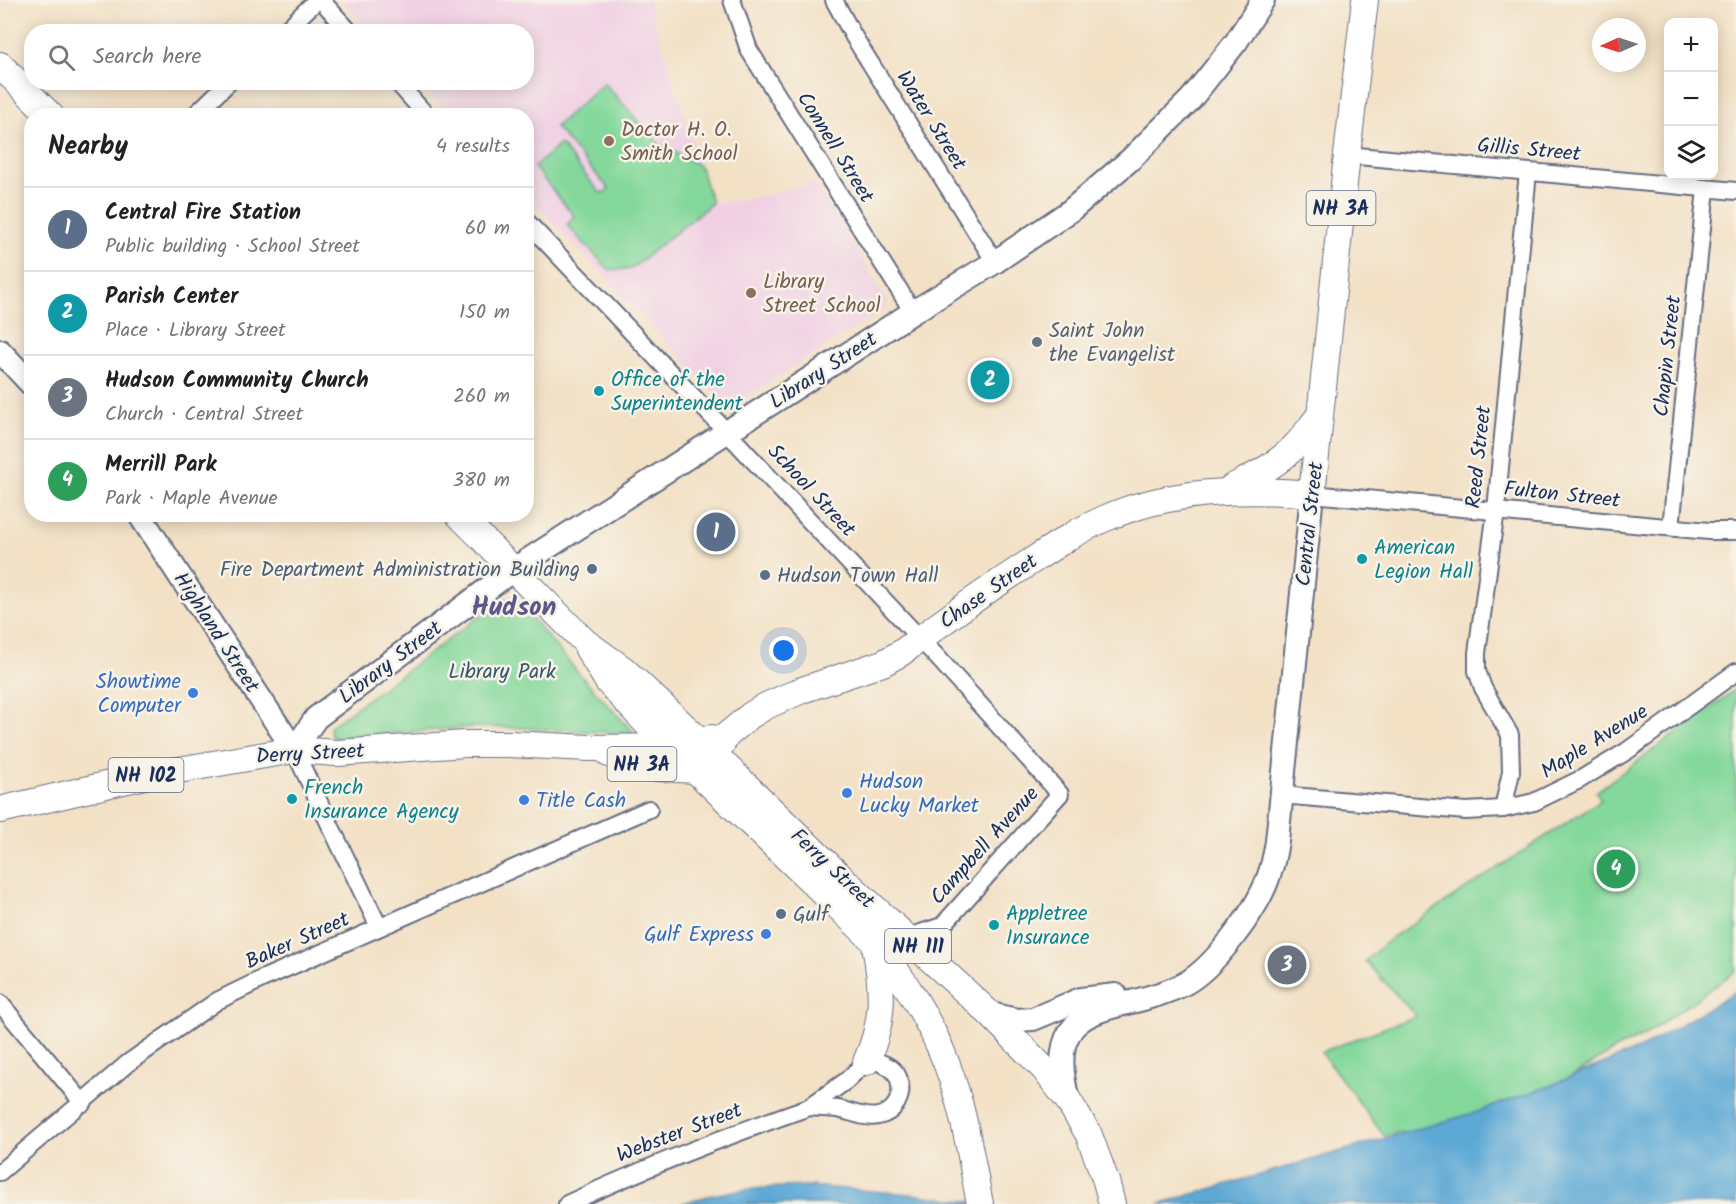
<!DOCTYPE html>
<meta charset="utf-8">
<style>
:root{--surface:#fff;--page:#f6f6f6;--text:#222;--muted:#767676;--line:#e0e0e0;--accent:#d1495b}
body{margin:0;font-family:Kalam,sans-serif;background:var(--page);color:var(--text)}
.controls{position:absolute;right:18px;top:18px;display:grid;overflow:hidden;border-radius:12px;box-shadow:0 3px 15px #0003}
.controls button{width:54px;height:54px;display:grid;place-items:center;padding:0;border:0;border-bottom:2px solid var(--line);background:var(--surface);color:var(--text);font:30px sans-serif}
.compass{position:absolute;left:1592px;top:18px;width:54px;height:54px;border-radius:50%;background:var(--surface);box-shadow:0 3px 15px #0003;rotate:267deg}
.you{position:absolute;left:784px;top:651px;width:21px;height:21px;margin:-15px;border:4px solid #fff;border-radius:50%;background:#1a73e8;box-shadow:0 0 0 9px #1a73e833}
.badge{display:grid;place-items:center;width:39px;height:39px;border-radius:50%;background:var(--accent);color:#fff;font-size:20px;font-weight:700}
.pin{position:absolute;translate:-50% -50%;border:3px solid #fff;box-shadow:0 2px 6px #0006}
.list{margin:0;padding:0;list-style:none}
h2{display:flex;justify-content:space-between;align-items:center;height:78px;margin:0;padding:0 24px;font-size:26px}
h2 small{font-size:20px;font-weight:400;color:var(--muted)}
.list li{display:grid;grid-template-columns:39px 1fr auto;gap:18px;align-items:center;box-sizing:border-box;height:84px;padding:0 24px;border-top:2px solid var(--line)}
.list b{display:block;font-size:22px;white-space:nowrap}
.list p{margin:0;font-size:20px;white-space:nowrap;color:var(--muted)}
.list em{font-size:20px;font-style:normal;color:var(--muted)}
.icon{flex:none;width:33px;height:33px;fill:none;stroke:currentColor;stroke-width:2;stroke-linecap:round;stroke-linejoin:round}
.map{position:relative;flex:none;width:1736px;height:1204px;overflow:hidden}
.search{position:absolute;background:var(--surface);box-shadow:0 3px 15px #0003;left:24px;top:24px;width:510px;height:66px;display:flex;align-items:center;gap:15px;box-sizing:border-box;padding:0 21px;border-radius:24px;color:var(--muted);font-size:22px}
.panel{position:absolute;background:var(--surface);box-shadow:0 3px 15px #0003;left:24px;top:108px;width:510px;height:414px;border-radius:24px}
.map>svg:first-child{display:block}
.built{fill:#f1d0e4}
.green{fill:#84d89b;stroke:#50847c;stroke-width:1.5}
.water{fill:#5ca8d5;stroke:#3c6c9a;stroke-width:1.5}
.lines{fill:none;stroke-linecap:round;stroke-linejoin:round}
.street-casing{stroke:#676d82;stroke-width:20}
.secondary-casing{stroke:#676d82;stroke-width:26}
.primary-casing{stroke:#676d82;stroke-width:28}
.street{stroke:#fff;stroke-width:16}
.secondary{stroke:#fff;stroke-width:22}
.primary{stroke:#fff;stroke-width:26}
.education-dot{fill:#8d6e63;stroke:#f7f3e8;stroke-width:2}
.worship-dot{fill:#6b7280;stroke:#f7f3e8;stroke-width:2}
.culture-dot{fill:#0f9aa8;stroke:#f7f3e8;stroke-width:2}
.service-dot{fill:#5c6f8a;stroke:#f7f3e8;stroke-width:2}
.shop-dot{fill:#3f7fe0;stroke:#f7f3e8;stroke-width:2}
.labels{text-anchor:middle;stroke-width:5;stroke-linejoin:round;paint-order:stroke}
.shield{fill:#f7f3e8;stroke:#5d6a87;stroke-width:1.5}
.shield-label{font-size:20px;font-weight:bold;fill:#1b2f5e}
.street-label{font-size:21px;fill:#1b2f5e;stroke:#f7f3e8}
.education-label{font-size:21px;fill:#785e54;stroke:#f7f3e8;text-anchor:start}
.worship-label{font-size:21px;fill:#5b616d;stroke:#f7f3e8;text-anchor:start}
.culture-label{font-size:21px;fill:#0d838f;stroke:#f7f3e8;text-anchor:start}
.service-label{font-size:21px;fill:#4e5e75;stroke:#f7f3e8;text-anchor:start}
.park-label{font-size:21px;fill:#35596d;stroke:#f7f3e8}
.shop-label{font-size:21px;fill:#366cbe;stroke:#f7f3e8;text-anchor:end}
.district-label{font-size:27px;font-weight:bold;fill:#5d588c;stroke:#f7f3e8}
</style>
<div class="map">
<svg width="1736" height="1204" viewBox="0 0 1736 1204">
<rect width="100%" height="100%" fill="#f7f3e8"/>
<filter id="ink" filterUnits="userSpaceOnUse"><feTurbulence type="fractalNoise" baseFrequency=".0167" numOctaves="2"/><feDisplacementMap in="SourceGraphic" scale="12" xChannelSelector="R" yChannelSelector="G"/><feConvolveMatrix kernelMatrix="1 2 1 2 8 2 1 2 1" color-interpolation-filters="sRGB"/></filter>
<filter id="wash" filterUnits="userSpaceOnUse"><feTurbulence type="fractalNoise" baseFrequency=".008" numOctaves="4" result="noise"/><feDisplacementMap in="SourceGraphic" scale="24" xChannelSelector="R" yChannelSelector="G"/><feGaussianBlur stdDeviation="1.35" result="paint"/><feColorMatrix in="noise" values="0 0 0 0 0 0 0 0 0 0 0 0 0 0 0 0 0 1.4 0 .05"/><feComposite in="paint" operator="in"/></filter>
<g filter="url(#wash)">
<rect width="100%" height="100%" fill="#f3e1c6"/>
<polygon class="built" points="341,0 648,0 712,203 749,199 816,183 887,301 884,309 729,408 527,195 526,116 451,115 419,83 526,82 526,32 371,31"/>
<g class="green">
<polygon points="604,83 659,144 700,166 712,203 631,269 609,270 567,225 574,216 534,167 560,144 601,194 609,189 555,127"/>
<polygon points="511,598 519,603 580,675 635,734 523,728 475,727 335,738 331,735 330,727 335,723 502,600"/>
<polygon points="1736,689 1736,971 1645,1035 1614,1050 1555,1087 1408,1135 1401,1132 1384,1136 1321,1052 1416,1016 1365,961 1391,938 1601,800 1596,792"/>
</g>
<g class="water">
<polygon points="1736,991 1736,1204 1158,1204 1477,1112 1554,1084 1645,1046"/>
<path d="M809 1186 910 1194 988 1204H681C723 1189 766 1187 809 1186Z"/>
</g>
</g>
<g filter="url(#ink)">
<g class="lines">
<g class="street-casing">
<g id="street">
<polyline points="321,0 350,32"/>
<polyline points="732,0 749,50 913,312"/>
<polyline points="834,0 854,37 995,262"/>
<polyline points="284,32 317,0"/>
<polyline points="397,82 427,116"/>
<polyline points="194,116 229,82"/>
<polyline points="1347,155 1736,191"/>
<polyline points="526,221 738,444 938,658 1060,794 942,926 908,937"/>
<polyline points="1312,494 1709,531 1736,531"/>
<polyline points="1671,527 1706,189"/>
<polyline points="294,750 379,927"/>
<polyline points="1281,795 1466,811 1503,809 1534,802 1581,779 1627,751 1736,672"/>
<polyline points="1503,809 1511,772 1510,735 1483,688 1477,671 1477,653 1496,510 1528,172"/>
<polyline points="936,964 942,926"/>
<polyline points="0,1003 83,1103"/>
<path d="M875 1061C886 1064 896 1069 899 1080 904 1096 895 1113 878 1116 865 1119 850 1111 837 1109 828 1108 818 1108 809 1107L846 1081 866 1062Z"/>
<polyline points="0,1172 128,1063 217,1001 262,979 649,809"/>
<path d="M567 1204C646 1167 726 1136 809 1107"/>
</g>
</g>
<g class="secondary-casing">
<g id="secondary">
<polyline points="0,351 32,385"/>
<polyline points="139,514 294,750 316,718 514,569 913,312 995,262 1070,211 1131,159 1191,99 1236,42 1263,0"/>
<polyline points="990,1014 1017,1020 1033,1019 1081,999 1116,995"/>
<path d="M1068 1100C1040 993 1120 1017 1184 984 1214 968 1255 912 1267 881 1272 868 1275 855 1277 841L1312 494"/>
</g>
</g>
<g class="primary-casing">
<g id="primary">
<polyline points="0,65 51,116"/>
<path d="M1231 488C1254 476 1277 465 1295 446 1304 437 1311 426 1319 416"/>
<polyline points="458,514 584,641 623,669 700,741 841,877 990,1014 1044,1069 1068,1100 1089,1135 1106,1181 1112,1204"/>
<path d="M588 649 608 682 651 728 875 942C904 980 930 1019 947 1065 964 1109 971 1158 980 1204"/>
<polyline points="609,754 658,768 696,770"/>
<path d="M696 770 715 755 727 735 751 715 766 706 802 690 883 663 901 653C942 622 984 592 1027 564 1053 547 1078 530 1106 518 1170 490 1243 488 1312 494L1347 155 1365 0"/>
<polyline points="0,810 144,776 294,750 337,753 465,744 509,744 589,748 671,747 712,738"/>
<path d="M866 1062C885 1020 883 990 875 945"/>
</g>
</g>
<use href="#street" class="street"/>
<use href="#secondary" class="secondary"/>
<use href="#primary" class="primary"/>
</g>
</g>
<g class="education-dot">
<circle cx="609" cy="141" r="6"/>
<circle cx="751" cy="293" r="6"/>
</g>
<circle class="worship-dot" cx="1037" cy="342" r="6"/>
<g class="culture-dot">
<circle cx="599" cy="391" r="6"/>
<circle cx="1362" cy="559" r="6"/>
<circle cx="292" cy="799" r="6"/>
<circle cx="994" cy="925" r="6"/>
</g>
<g class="service-dot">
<circle cx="592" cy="569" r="6"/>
<circle cx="765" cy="575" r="6"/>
<circle cx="781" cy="914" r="6"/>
</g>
<g class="shop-dot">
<circle cx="193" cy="693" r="6"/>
<circle cx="847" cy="793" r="6"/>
<circle cx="524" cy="800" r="6"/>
<circle cx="766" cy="934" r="6"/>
</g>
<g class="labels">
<g class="shield">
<rect x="1306.5" y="191" width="69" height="34" rx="4.5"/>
<rect x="607.5" y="747" width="69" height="34" rx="4.5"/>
<rect x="108.5" y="758" width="75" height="34" rx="4.5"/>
<rect x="885" y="929" width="66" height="34" rx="4.5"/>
</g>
<g class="shield-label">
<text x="1341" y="215">NH 3A</text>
<text x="642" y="771">NH 3A</text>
<text x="146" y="782">NH 102</text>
<text x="918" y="953">NH 111</text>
</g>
<g class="street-label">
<text transform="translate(932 120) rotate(58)" y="7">Water Street</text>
<text transform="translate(836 147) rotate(58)" y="7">Connell Street</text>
<text transform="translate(1529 149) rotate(5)" y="7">Gillis Street</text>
<text transform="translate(1667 356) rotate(-84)" y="7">Chapin Street</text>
<text transform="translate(823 370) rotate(-33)" y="7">Library Street</text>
<text transform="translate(1478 457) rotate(-84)" y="7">Reed Street</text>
<text transform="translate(812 490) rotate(47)" y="7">School Street</text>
<text transform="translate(1562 494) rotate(6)" y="7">Fulton Street</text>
<text transform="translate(1309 524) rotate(-84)" y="7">Central Street</text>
<text transform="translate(988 591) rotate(-35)" y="7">Chase Street</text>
<text transform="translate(217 632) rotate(57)" y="7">Highland Street</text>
<text transform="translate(390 662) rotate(-37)" y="7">Library Street</text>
<text transform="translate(1594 741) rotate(-32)" y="7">Maple Avenue</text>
<text transform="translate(310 753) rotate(-3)" y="7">Derry Street</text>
<text transform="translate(984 845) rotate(-48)" y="7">Campbell Avenue</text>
<text transform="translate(833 868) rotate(43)" y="7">Ferry Street</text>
<text transform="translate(297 940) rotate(-24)" y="7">Baker Street</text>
<text transform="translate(679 1132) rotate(-21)" y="7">Webster Street</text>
</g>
<g class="education-label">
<text x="621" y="136">Doctor H. O.<tspan x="621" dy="24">Smith School</tspan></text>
<text x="763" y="288">Library<tspan x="763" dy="24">Street School</tspan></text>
</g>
<g class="worship-label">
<text x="1049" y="337">Saint John<tspan x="1049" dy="24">the Evangelist</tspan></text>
</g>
<g class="culture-label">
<text x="611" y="386">Office of the<tspan x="611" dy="24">Superintendent</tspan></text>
<text x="1374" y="554">American<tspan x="1374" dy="24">Legion Hall</tspan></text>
<text x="304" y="794">French<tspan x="304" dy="24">Insurance Agency</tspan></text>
<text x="1006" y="920">Appletree<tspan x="1006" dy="24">Insurance</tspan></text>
</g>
<g class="service-label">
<text x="580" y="576" text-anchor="end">Fire Department Administration Building</text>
<text x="777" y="582">Hudson Town Hall</text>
<text x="793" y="921">Gulf</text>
</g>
<g class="park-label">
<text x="502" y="678">Library Park</text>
</g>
<g class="shop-label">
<text x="181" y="688">Showtime<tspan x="181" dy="24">Computer</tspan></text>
<text x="859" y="788" text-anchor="start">Hudson<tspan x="859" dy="24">Lucky Market</tspan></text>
<text x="536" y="807" text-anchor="start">Title Cash</text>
<text x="754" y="941">Gulf Express</text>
</g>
<g class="district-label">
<text x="514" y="615">Hudson</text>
</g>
</g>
</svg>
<div class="controls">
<button>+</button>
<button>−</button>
<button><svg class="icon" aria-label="layers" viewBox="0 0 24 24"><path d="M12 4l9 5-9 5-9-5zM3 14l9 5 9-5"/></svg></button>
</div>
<svg class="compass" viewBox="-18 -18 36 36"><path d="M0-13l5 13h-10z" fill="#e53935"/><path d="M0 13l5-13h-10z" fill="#767676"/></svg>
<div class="you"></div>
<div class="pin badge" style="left:716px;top:532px;background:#5c6f8a">1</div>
<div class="pin badge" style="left:990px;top:380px;background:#0f9aa8">2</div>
<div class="pin badge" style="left:1287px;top:965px;background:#6b7280">3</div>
<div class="pin badge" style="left:1616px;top:869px;background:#2e9e5b">4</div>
<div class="search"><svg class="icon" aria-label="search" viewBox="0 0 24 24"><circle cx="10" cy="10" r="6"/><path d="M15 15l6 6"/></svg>Search here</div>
<section class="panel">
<h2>Nearby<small>4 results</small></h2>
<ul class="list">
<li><span class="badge" style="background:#5c6f8a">1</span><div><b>Central Fire Station</b><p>Public building · School Street</p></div><em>60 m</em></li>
<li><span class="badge" style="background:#0f9aa8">2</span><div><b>Parish Center</b><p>Place · Library Street</p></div><em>150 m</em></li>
<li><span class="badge" style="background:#6b7280">3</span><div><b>Hudson Community Church</b><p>Church · Central Street</p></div><em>260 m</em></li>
<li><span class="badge" style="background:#2e9e5b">4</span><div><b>Merrill Park</b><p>Park · Maple Avenue</p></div><em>380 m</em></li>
</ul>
</section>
</div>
